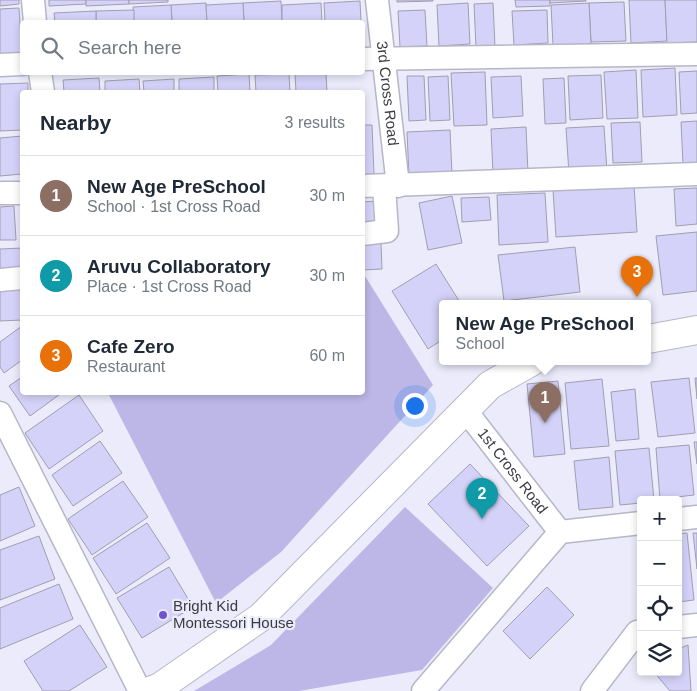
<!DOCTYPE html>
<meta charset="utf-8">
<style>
:root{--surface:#fff;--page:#f6f6f7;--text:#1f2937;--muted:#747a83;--line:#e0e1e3;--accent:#7155cf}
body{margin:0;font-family:Helvetica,sans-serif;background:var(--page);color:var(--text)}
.controls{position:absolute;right:15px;bottom:15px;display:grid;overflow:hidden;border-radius:5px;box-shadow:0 2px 8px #0003}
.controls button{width:45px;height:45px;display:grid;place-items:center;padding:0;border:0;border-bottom:1px solid var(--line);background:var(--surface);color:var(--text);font:25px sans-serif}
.you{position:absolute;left:414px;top:405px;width:18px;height:18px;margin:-12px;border:4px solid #fff;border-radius:50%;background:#1a73e8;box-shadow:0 0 0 8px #1a73e833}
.badge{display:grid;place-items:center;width:32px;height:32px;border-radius:50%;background:var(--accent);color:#fff;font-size:16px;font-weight:700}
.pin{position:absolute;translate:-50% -41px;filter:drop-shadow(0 1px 2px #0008)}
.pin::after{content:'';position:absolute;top:26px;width:18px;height:15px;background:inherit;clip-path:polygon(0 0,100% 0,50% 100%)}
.popup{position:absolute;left:439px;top:300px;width:212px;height:65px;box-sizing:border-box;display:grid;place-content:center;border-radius:5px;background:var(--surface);filter:drop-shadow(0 1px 4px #0005);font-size:16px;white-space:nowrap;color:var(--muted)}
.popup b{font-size:19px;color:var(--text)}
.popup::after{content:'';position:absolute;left:50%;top:100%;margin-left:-10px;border:10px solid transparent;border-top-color:var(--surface)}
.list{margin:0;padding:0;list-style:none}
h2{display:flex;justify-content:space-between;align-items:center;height:65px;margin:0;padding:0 20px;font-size:21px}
h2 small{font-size:16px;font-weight:400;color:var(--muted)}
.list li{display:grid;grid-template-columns:32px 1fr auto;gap:15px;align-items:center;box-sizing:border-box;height:80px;padding:0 20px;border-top:1px solid var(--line)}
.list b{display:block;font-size:19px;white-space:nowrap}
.list p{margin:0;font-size:16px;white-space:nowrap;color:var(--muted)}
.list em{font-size:16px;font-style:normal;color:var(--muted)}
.icon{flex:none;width:28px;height:28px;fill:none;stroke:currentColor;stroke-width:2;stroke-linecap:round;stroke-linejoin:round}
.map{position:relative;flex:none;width:697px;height:691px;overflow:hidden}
.search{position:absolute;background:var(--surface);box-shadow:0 2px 8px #0003;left:20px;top:20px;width:345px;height:55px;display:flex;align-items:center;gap:12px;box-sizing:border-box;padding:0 18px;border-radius:5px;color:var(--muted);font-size:19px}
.panel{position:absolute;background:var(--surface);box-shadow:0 2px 8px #0003;left:20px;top:90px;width:345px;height:305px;border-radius:5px}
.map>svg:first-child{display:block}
.green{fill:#bcb7e7}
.building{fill:#d5d2f9;stroke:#a09eaf}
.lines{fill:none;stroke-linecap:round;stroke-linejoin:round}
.street-casing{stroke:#b7b6c7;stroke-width:25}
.secondary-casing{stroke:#b7b6c7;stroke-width:30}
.street{stroke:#fff;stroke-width:22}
.secondary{stroke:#fff;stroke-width:28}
.poi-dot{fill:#7155cf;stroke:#ecebfc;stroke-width:2}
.labels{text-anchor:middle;stroke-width:4.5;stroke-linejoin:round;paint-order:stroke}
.street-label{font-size:15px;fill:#3c3b42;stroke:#ecebfc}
.poi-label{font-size:15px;fill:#3c3b42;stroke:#ecebfc;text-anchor:start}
</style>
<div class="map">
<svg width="697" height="691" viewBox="0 0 697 691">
<rect width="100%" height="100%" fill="#ecebfc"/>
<g class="green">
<polygon points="365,276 433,385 281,552 216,603 108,393 362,392 362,277"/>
<polygon points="405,507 493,588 422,670 299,691 194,691 271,645"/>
</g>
<g class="building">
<polygon points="0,0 19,0 19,4 0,6"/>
<polygon points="49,0 86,0 86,4 49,6"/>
<polygon points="86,0 129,0 129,4 86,6"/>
<polygon points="129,0 168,0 168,2 129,4"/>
<polygon points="397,0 433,0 433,1 397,2"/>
<polygon points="515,0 550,0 550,6 516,7"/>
<polygon points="550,0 586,0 586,1 550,3"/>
<polygon points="629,0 665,0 667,41 631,43"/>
<polygon points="665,0 697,0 697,42 667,43"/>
<polygon points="281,1 282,22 244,22 243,3"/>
<polygon points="360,1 361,22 325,22 324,3"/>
<polygon points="624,2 626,41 591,42 589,3"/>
<polygon points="206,3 207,22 172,22 171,5"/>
<polygon points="243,3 244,22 207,22 206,5"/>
<polygon points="321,3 322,22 282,22 282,5"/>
<polygon points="468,3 470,44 439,46 437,5"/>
<polygon points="493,3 495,46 476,47 474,4"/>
<polygon points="589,3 591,44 553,45 551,5"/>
<polygon points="171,5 172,22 134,22 133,7"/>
<polygon points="19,8 22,55 0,56 0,9"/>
<polygon points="134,10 134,22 96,22 96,11"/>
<polygon points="425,10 427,46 400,47 398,11"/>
<polygon points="547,10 548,43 514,45 512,11"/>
<polygon points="96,11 96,22 55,22 54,13"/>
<polygon points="675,68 677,115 643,117 641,70"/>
<polygon points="636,70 638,118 607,119 604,72"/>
<polygon points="697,71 697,113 681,114 679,72"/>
<polygon points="485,72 487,125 454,126 451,73"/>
<polygon points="326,73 327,92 296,92 295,74"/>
<polygon points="249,74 250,92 218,92 217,76"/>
<polygon points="289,74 290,92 256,92 255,75"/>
<polygon points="601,75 603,118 570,120 568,76"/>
<polygon points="407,76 424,76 426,120 409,121"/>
<polygon points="448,76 450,120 430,121 428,77"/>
<polygon points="521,76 523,116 493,118 491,77"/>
<polygon points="214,77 214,92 179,92 179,79"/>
<polygon points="99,78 100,92 64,92 63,80"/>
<polygon points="564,78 566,123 545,124 543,79"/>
<polygon points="139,79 140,92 105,92 105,81"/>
<polygon points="174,79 174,92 144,92 143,81"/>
<polygon points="28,83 28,92 22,92 22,130 0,131 0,84"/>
<polygon points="697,121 697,164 683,164 681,122"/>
<polygon points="640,122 642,162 613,163 611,123"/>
<polygon points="362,125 372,125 374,174 362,174"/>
<polygon points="604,126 607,172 569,174 566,128"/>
<polygon points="526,127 528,173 493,174 491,129"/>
<polygon points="450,130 452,174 409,176 407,132"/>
<polygon points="22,136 22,174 0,176 0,138"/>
<polygon points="634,185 637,232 556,237 553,190"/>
<polygon points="697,188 697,224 676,226 674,189"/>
<polygon points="545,193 548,242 499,245 497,195"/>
<polygon points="452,196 462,243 428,250 419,203"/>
<polygon points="489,197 491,220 462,222 461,198"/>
<polygon points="377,201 378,229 362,230 362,202"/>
<polygon points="14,206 16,240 0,240 0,207"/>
<polygon points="697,232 697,291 663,295 656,236"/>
<polygon points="362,243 381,243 382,269 362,270"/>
<polygon points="575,247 580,292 504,301 498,255"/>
<polygon points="22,248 22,275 0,276 0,249"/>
<polygon points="436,264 461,304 442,304 442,340 428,349 392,291"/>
<polygon points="20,286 22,320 0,321 0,287"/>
<polygon points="22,326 22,360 4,373 0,367 0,342"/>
<polygon points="22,377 22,392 63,392 30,416 9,386"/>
<polygon points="689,378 695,433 658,437 651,382"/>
<polygon points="695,378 697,378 697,399"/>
<polygon points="602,379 609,446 571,449 565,383"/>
<polygon points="558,381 565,454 534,457 527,384"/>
<polygon points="635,389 639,439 616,441 611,392"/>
<polygon points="79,395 103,431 49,469 25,433"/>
<polygon points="100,441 122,473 73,506 52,475"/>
<polygon points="694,442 697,442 697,464"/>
<polygon points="689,445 694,495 660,499 656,448"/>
<polygon points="649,448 654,500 641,500 641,503 620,505 615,451"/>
<polygon points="609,457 613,507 579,510 574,461"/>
<polygon points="470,464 529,526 487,566 428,504"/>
<polygon points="123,481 148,517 92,555 68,519"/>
<polygon points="19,487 35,526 0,541 0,495"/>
<polygon points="147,523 170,558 116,594 93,558"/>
<polygon points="687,533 694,600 678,602 678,534"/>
<polygon points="693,533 697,533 697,569"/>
<polygon points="39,536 55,579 0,600 0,550"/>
<polygon points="169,567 193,607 142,638 117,598"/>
<polygon points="59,584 73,619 0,649 0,608"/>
<polygon points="547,587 574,615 530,659 503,631"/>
<polygon points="80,625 107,667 69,691 43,691 24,661"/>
<polygon points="688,645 691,691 670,691 654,672 678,672 678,649"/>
</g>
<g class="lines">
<g class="street-casing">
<g id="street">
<polyline points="33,0 35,22"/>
<path id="s1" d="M377 0 398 186"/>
<polyline points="362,59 697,54"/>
<polyline points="0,65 22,64"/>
<polyline points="40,72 43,92"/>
<polyline points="362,186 697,174"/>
<polyline points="0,193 22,193"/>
<polyline points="362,234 387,231 384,186"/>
<polyline points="0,280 22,278"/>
<path id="s2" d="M466 411 560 532"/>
<polyline points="0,413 140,691"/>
<polyline points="678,519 697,517"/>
<polyline points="678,627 697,625"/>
<polyline points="423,691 560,532 641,523"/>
<polyline points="592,691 637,632 641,631"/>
</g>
</g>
<g class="secondary-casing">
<g id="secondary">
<polyline points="648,339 697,330"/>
<polyline points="150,691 160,687 261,617 490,385 531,362"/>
</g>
</g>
<use href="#street" class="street"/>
<use href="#secondary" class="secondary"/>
</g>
<circle class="poi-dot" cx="163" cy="615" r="5"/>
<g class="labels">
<g class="street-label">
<text dy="5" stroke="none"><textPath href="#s1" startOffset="94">3rd Cross Road</textPath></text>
<text dy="5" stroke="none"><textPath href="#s2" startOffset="76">1st Cross Road</textPath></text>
</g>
<g class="poi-label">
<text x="173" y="611">Bright Kid<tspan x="173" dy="17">Montessori House</tspan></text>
</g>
</g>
</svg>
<div class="controls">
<button>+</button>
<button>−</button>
<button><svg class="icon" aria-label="locate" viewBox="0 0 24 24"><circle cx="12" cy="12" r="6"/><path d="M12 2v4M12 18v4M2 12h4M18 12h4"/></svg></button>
<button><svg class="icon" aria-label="layers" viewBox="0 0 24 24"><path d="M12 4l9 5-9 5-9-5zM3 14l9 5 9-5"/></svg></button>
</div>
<div class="you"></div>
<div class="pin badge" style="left:545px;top:423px;background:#8d6e63">1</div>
<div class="popup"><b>New Age PreSchool</b>School</div>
<div class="pin badge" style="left:482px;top:519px;background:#0f9aa8">2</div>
<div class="pin badge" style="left:637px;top:297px;background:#e8710a">3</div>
<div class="search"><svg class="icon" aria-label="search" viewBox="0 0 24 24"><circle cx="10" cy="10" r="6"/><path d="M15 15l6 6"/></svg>Search here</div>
<section class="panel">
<h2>Nearby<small>3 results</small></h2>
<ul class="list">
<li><span class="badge" style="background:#8d6e63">1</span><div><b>New Age PreSchool</b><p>School · 1st Cross Road</p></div><em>30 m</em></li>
<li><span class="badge" style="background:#0f9aa8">2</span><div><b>Aruvu Collaboratory</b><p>Place · 1st Cross Road</p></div><em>30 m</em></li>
<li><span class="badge" style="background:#e8710a">3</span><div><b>Cafe Zero</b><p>Restaurant</p></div><em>60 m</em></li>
</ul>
</section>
</div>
